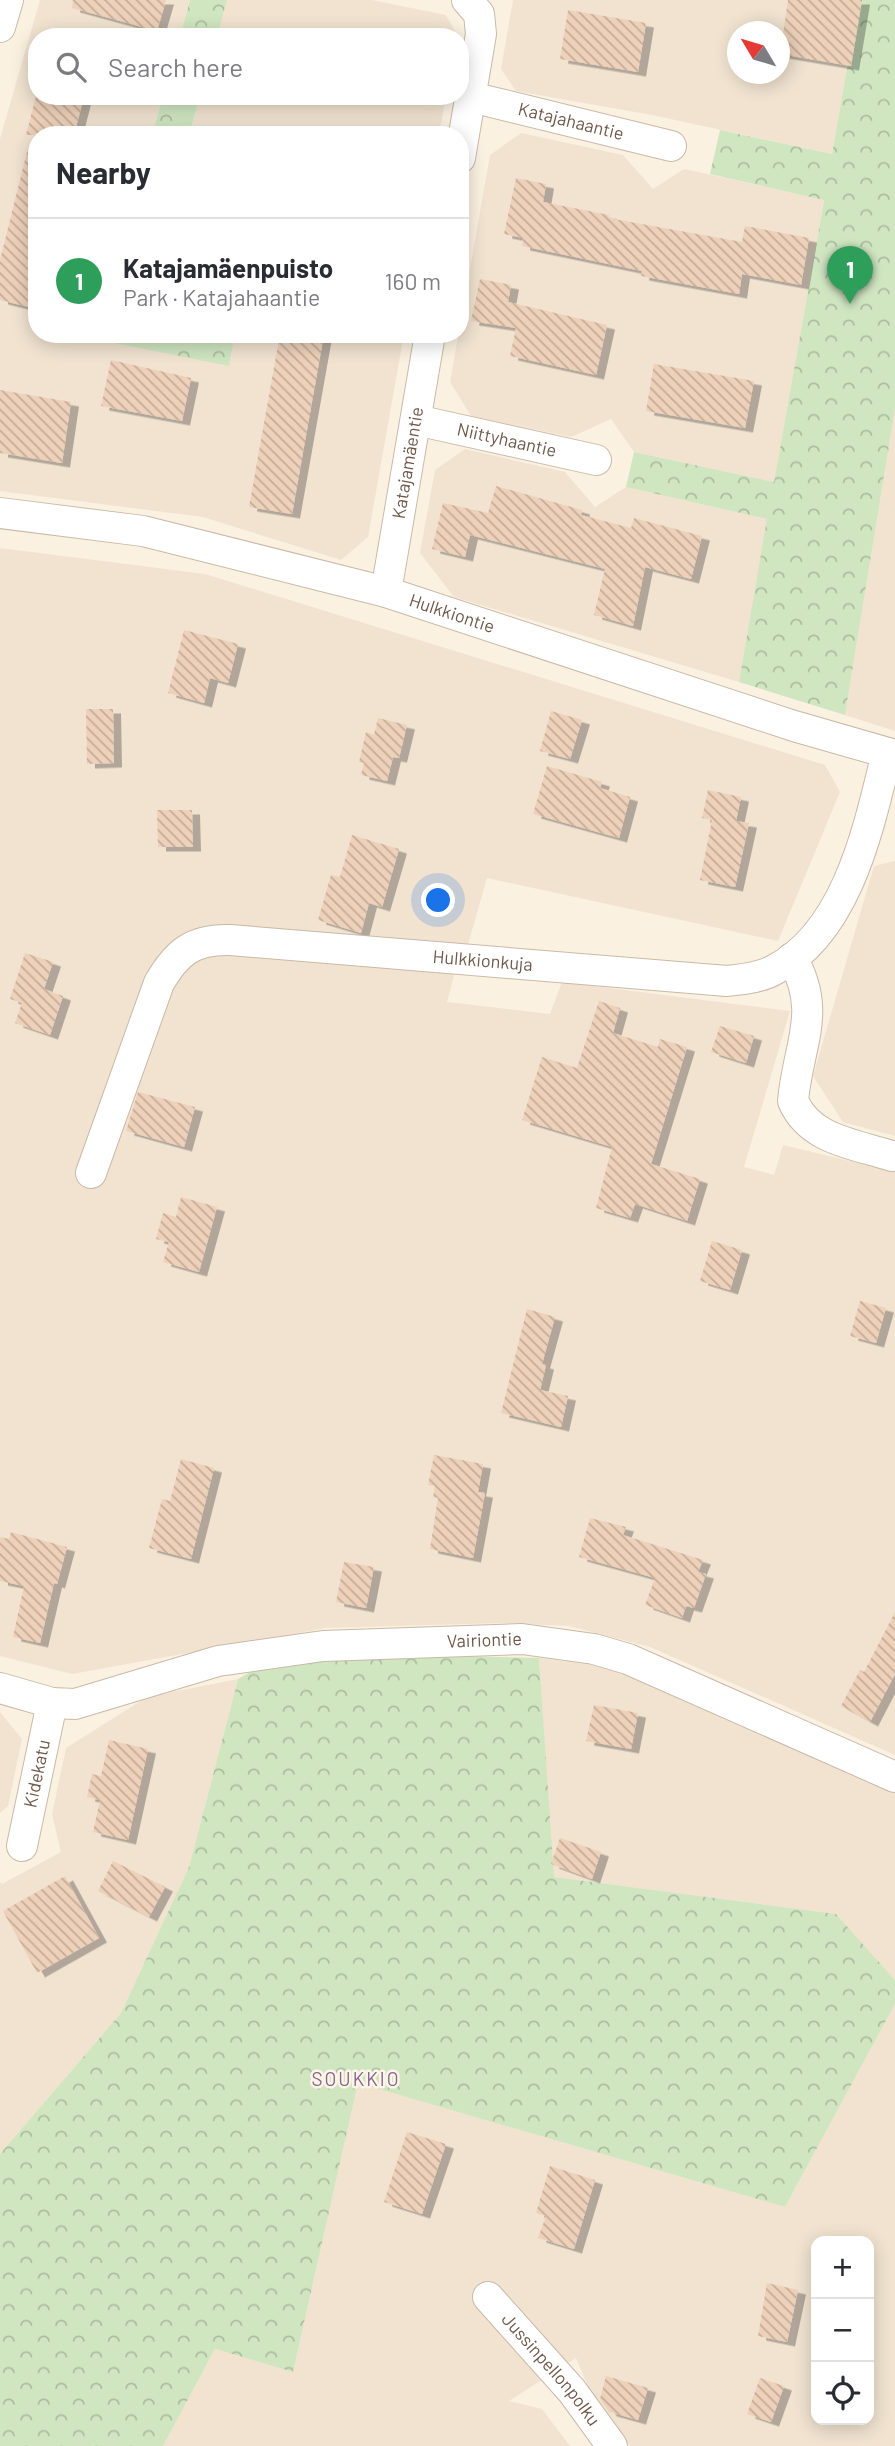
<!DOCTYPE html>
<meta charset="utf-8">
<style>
:root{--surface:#fff;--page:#f7f7f7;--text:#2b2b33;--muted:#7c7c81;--line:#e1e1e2;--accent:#dd724d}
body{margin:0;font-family:Barlow,sans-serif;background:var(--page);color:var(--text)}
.controls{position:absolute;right:21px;bottom:21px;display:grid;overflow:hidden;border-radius:14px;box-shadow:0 4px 18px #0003}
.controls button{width:63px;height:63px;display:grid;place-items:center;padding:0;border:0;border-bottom:2px solid var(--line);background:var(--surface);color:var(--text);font:35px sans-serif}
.compass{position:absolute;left:727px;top:21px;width:63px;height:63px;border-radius:50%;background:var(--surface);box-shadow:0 4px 18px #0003;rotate:308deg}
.you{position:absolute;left:439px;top:901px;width:24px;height:24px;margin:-18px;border:5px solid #fff;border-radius:50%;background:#1a73e8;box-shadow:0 0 0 10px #1a73e833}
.badge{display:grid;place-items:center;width:46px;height:46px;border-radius:50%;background:var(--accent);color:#fff;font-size:23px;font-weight:700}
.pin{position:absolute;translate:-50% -58px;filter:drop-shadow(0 2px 4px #0008)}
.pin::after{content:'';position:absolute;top:37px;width:24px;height:21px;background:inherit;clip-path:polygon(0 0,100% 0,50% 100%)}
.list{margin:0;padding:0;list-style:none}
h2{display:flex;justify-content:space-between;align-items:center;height:91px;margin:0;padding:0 28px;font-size:30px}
h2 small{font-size:23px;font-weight:400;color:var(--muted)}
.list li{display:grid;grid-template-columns:46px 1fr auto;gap:21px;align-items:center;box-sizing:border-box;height:126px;padding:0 28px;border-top:2px solid var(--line)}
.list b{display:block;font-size:26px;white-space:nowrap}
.list p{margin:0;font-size:23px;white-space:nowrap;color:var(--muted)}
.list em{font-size:23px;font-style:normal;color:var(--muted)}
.icon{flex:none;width:38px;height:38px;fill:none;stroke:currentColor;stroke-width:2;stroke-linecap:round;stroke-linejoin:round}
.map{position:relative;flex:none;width:895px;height:2446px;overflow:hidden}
.search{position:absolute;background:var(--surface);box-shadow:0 4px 18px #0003;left:28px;top:28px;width:441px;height:77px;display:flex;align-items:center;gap:18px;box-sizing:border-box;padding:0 24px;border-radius:28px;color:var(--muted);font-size:26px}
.panel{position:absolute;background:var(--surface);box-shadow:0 4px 18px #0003;left:28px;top:126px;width:441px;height:217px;border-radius:28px}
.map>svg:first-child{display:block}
.residential{fill:#f1e3d0;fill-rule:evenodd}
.forest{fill:url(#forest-crowns)}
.building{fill:url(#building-back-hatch);filter:url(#shadow)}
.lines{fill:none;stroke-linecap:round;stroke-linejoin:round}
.street-casing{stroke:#cab9a9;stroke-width:32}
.street{stroke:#fff;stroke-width:30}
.labels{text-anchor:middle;stroke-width:5;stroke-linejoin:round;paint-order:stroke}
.street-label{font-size:18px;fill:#6f584a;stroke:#fef5e7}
.neighbourhood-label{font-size:19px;letter-spacing:2px;fill:#856692;stroke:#fef5e7}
</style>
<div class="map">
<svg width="895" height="2446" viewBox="0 0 895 2446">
<defs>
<pattern id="forest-crowns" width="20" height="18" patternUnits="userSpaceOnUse" patternTransform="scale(1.75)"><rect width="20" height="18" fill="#cfe6c1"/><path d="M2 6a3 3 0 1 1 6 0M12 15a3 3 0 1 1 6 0" fill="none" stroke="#acbd9f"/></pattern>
<pattern id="building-back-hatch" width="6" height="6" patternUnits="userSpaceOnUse" patternTransform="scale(1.75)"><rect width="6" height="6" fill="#eed1ba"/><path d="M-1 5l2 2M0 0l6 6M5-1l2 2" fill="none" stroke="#c5ac99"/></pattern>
<filter id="shadow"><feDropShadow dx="8" dy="4.5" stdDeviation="0" flood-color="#0004"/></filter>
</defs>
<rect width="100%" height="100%" fill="#faf1e1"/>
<g class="residential">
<polygon points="40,0 190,0 180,37 37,37 37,96 163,96 152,135 37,135 37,334 96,334 95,338 229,365 235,334 404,334 368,537 341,560 203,517 0,491 0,139"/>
<polygon points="227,0 372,0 446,15 457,35 217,37"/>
<path d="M513 0H859L832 154 652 115 516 91 501 69ZM738 32H780V74H738Z"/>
<polygon points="200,96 446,96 439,135 189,135"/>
<polygon points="521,133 623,155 653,189 684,169 824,199 774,482 634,452 611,419 571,437 471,416 450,382 490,155"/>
<polygon points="895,409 895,731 845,715"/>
<polygon points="465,449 565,472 595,507 626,487 768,519 739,682 454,597 420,553 435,470"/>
<polygon points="0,548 205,574 825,765 840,792 778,941 487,878 465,955 454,975 447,1002 550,1014 562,982 790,1011 744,1167 774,1175 783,1145 895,1172 895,1755 650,1647 569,1626 501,1623 326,1628 72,1674 0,1656"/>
<polygon points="895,861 895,1136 843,1122 813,1076 874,866"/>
<polygon points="539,1658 629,1670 895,1786 895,1980 836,1914 553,1877"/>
<polygon points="238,1679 189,1867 121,2013 0,2154 0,1882 2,1884 61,1852 52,1814 66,1748 147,1697"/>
<polygon points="0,1712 22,1739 8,1806 0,1813"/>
<path d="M895 2004V2446H630L594 2400 576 2358 509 2401 542 2409 570 2446H163L215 2349 293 2372 358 2083 785 2207ZM816 2241H869V2420H816Z"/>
</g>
<g class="forest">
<polygon points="190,0 227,0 217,37 180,37"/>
<polygon points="859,0 895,0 895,409 845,715 739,682 767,519 626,487 634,452 774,482 824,200 710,174 720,130 832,154"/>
<polygon points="163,96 200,96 189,135 152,135"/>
<polygon points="96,334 235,334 229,366 95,339"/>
<polygon points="428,1655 539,1658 554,1877 836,1914 895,1980 895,2004 785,2207 358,2083 293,2372 215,2349 163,2446 0,2446 0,2154 121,2013 189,1867 238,1679 266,1663"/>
</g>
<g class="building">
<polygon points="73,0 166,0 157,31 72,8"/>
<polygon points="788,0 862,0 851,66 780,54"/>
<polygon points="568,10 646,23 638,72 560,59"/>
<polygon points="36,96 84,96 74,135 26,135"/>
<polygon points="28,148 37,149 37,309 0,300 0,260"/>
<polygon points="516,178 546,184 543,202 609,215 608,218 742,242 745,226 809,238 801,285 742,274 739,294 641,276 642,271 522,246 523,238 504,234"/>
<polygon points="480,279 511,285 508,302 607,325 596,375 510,356 516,328 471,321"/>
<polygon points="280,334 324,334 292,514 249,507"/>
<polygon points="111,360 191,378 182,421 101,406"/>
<polygon points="654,364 754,381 745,428 646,411"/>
<polygon points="0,390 71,402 62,463 0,453"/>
<polygon points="496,486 582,510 581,515 631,528 634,518 702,536 691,579 645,567 633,626 594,615 605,569 470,535 465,557 432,549 443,503 488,513"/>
<polygon points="184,630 238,644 228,683 210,678 204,703 168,693"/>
<polygon points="86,709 113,709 114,763 87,764"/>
<polygon points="551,711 582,720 570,759 540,751"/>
<polygon points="378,718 407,725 399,758 393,757 387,781 361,775 364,763 359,762 366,732 374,735"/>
<polygon points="547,766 602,782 600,788 630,797 619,838 533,814"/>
<polygon points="708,790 741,797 736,821 749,823 735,887 700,880 712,820 702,818"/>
<polygon points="157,810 192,810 193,847 158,847"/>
<polygon points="352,835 399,849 382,907 369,903 361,933 318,920 331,875 340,877"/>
<polygon points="25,953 53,962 44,989 63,996 50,1035 15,1023 22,1003 10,999"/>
<polygon points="599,1001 620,1008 613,1033 658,1047 660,1039 687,1047 651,1164 700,1179 687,1221 635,1204 630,1218 596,1208 612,1147 522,1120 542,1057 577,1068"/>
<polygon points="720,1026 754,1036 746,1063 711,1052"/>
<polygon points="138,1092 195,1107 184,1147 126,1131"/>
<polygon points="181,1197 217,1207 199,1272 163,1262 169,1242 156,1239 163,1213 176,1217"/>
<polygon points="712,1241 742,1250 730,1290 700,1281"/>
<polygon points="860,1301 886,1308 876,1343 850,1336"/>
<polygon points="527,1309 555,1317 542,1364 546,1365 540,1390 568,1396 561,1427 501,1413"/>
<polygon points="434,1455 483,1464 478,1492 485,1493 473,1558 430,1549 438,1498 433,1497 435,1486 428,1485"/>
<polygon points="181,1459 214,1468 191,1559 149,1548 162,1499 170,1501"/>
<polygon points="590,1518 626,1527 623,1535 703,1560 698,1572 706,1574 694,1608 686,1606 682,1618 645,1605 655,1578 579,1557"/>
<polygon points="11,1532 67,1547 57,1584 54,1583 40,1643 13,1637 24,1586 0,1581 0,1537 9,1539"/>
<polygon points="344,1562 374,1567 366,1608 336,1602"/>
<polygon points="895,1612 895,1674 870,1722 841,1706 860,1670 864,1672"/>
<polygon points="594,1705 638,1713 631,1749 586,1741"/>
<polygon points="109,1740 148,1749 128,1840 93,1832 100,1800 87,1797 92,1774 101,1776"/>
<polygon points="560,1838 601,1852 592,1879 551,1864"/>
<polygon points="113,1861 165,1887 149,1917 98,1891"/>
<polygon points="65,1876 99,1938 37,1973 3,1911"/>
<polygon points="407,2132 446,2144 422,2214 384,2202"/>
<polygon points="550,2166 595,2180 574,2249 538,2238 546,2216 536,2213"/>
<polygon points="767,2283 798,2290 787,2342 758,2336"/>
<polygon points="606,2376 648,2388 638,2420 609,2412 600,2399"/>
<polygon points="760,2378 784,2386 771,2422 747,2414"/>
</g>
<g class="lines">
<g class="street-casing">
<g id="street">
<polyline points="0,27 8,0"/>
<path id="s1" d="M471 97 671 146"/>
<polyline points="460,158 481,34 479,14 467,0"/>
<path id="s2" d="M416 420 596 460"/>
<path id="s3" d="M0 513 143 531 386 592 794 726 895 755"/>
<path id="s4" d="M386 592 430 334"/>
<path d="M792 958C823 1012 798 1044 793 1101 810 1140 854 1144 892 1156"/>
<path id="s5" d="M91 1173 159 983C177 952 193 939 230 940L727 981C742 979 760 978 774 970 848 932 869 826 887 753"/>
<path id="s6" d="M0 1688 52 1703 75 1704 218 1661 323 1646 522 1639 594 1649 628 1659 895 1777"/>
<path id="s7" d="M22 1846 52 1703"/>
<path id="s8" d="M488 2297 572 2391 612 2446"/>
</g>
</g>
<use href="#street" class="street"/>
</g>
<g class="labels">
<g class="street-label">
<text dy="6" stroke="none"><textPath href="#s1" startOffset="103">Katajahaantie</textPath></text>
<text dy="6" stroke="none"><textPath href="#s2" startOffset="93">Niittyhaantie</textPath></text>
<text dy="6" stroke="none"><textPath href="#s4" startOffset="131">Katajamäentie</textPath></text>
<text dy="6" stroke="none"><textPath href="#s3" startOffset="464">Hulkkiontie</textPath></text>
<text dy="6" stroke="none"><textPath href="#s5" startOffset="544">Hulkkionkuja</textPath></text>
<text dy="6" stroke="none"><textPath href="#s6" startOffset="494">Vairiontie</textPath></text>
<text dy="6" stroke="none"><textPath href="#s7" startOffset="74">Kidekatu</textPath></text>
<text dy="6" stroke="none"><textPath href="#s8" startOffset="96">Jussinpellonpolku</textPath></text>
</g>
<g class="neighbourhood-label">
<text x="356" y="2086">SOUKKIO</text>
</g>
</g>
</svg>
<div class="controls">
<button>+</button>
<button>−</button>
<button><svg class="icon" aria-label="locate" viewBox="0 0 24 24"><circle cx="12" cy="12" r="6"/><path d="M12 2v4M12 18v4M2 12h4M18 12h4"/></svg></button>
</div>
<svg class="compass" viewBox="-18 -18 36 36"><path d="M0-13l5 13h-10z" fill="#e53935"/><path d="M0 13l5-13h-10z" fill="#7c7c81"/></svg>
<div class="you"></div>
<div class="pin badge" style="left:850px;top:304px;background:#2e9e5b">1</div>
<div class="search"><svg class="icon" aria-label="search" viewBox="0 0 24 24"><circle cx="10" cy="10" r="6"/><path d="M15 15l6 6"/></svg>Search here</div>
<section class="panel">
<h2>Nearby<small></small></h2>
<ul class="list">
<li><span class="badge" style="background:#2e9e5b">1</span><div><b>Katajamäenpuisto</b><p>Park · Katajahaantie</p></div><em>160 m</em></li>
</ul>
</section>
</div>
